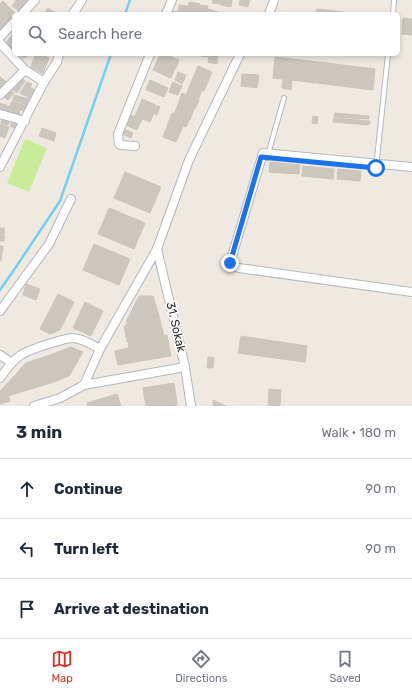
<!DOCTYPE html>
<meta charset="utf-8">
<style>
:root{--surface:#fff;--page:#f6f6f7;--text:#1f2937;--muted:#747a83;--line:#e0e1e3;--accent:#d93025}
body{margin:0;font-family:Rubik,sans-serif;background:var(--page);color:var(--text)}
.stop{position:absolute;width:12px;height:12px;margin:-9px;border:3px solid #1a73e8;border-radius:50%;background:#fff}
.stop.end{background:#1a73e8;border-color:#fff;box-shadow:0 1px 4px #0008}
.list{margin:0;padding:0;list-style:none}
h2{display:flex;justify-content:space-between;align-items:center;height:52px;margin:0;padding:0 16px;font-size:17px}
h2 small{font-size:13px;font-weight:400;color:var(--muted)}
.list li{display:grid;grid-template-columns:26px 1fr auto;gap:12px;align-items:center;box-sizing:border-box;height:60px;padding:0 16px;border-top:1px solid var(--line)}
.list b{display:block;font-size:15px;white-space:nowrap}
.list em{font-size:13px;font-style:normal;color:var(--muted)}
.icon{flex:none;width:22px;height:22px;fill:none;stroke:currentColor;stroke-width:2;stroke-linecap:round;stroke-linejoin:round}
.map{position:relative;flex:none;width:412px;height:406px;overflow:hidden}
.search{position:absolute;background:var(--surface);box-shadow:0 2px 6px #0003;left:12px;right:12px;top:12px;height:44px;display:flex;align-items:center;gap:10px;box-sizing:border-box;padding:0 14px;border-radius:6px;color:var(--muted);font-size:15px}
.sheet{height:232px;background:var(--surface)}
nav{display:flex;justify-content:space-around;align-items:center;box-sizing:border-box;height:56px;border-top:1px solid var(--line);background:var(--surface);font-size:11px;color:var(--muted)}
nav a{display:grid;justify-items:center;gap:2px}
nav .on{color:var(--accent)}
.map>svg:first-child{display:block}
.pitch{fill:#c9ec9a}
.lines{fill:none;stroke-linecap:round;stroke-linejoin:round}
.stream{stroke:#75cff0;stroke-width:2.5}
.building{fill:#cbc7bf;stroke:#cbc5ba}
.lane-casing{stroke:#b4b7c1;stroke-width:6}
.street-casing{stroke:#b4b7c1;stroke-width:10}
.lane{stroke:#fff;stroke-width:4}
.street{stroke:#fff;stroke-width:8}
.route{stroke:#1a73e8;stroke-width:5}
.labels{text-anchor:middle;stroke-width:3.5;stroke-linejoin:round;paint-order:stroke}
.street-label{font-size:12px;fill:#2e2e2e;stroke:#fff}
</style>
<div class="map">
<svg width="412" height="406" viewBox="0 0 412 406">
<rect width="100%" height="100%" fill="#efe9e1"/>
<polygon class="pitch" points="25,139 47,148 29,192 7,183"/>
<g class="lines">
<g class="stream">
<polyline points="125,14 130,0"/>
<polyline points="0,290 16,267 60,201 111,54"/>
</g>
</g>
<g class="building">
<polygon points="16,0 27,0 19,11 12,6"/>
<polygon points="213,0 222,0 221,4 212,3"/>
<polygon points="222,0 232,0 231,7 221,5"/>
<polygon points="240,0 250,0 248,7 239,5"/>
<polygon points="3,1 16,14 14,14 14,17 0,32 0,4"/>
<polygon points="189,2 200,4 198,14 187,14"/>
<polygon points="179,5 188,6 187,14 170,14 171,11 178,12"/>
<polygon points="200,5 208,6 207,14 198,14"/>
<polygon points="48,8 57,14 44,14"/>
<polygon points="208,9 218,12 218,14 207,14"/>
<polygon points="317,9 360,14 316,14"/>
<polygon points="403,18 412,19 412,35 402,34"/>
<polygon points="14,32 14,50 6,43"/>
<polygon points="18,54 30,54 30,55 23,58"/>
<polygon points="36,54 39,54 49,58 43,73 30,68"/>
<polygon points="160,54 164,54 179,60 176,68 157,61"/>
<polygon points="201,54 209,54 208,57 201,56"/>
<polygon points="209,54 218,55 217,64 208,62"/>
<polygon points="275,57 318,62 316,83 292,80 291,90 282,88 283,79 273,78"/>
<polygon points="157,61 175,68 171,78 153,70"/>
<polygon points="319,62 375,69 373,90 317,83"/>
<polygon points="198,66 212,72 204,91 190,85"/>
<polygon points="178,72 186,75 182,84 175,80"/>
<polygon points="242,74 259,75 257,88 241,86"/>
<polygon points="0,77 7,82 2,89 0,87"/>
<polygon points="20,77 25,81 17,93 12,89"/>
<polygon points="150,80 168,88 164,97 146,90"/>
<polygon points="27,82 32,84 30,87 35,90 30,98 20,93"/>
<polygon points="173,82 182,86 178,95 169,92"/>
<polygon points="190,85 202,90 198,100 186,95"/>
<polygon points="10,90 14,93 8,100 4,97"/>
<polygon points="182,93 199,100 195,109 179,102"/>
<polygon points="14,95 29,99 27,105 13,100"/>
<polygon points="142,99 160,107 157,115 139,107"/>
<polygon points="12,101 26,106 24,111 10,106"/>
<polygon points="179,102 194,109 190,120 174,114"/>
<polygon points="0,103 20,110 18,118 0,113"/>
<polygon points="139,107 154,113 150,122 135,116"/>
<polygon points="172,113 189,120 186,127 169,121"/>
<polygon points="335,113 369,116 369,119 334,117"/>
<polygon points="130,115 142,119 137,130 126,125"/>
<polygon points="313,116 318,117 317,124 312,123"/>
<polygon points="334,118 370,121 369,125 333,122"/>
<polygon points="2,119 9,121 8,125 1,123"/>
<polygon points="169,121 183,126 176,142 163,137"/>
<polygon points="12,122 19,125 17,129 10,126"/>
<polygon points="0,124 9,127 5,138 0,136"/>
<polygon points="42,128 56,133 54,141 39,136"/>
<polygon points="124,129 133,133 131,138 122,134"/>
<polygon points="270,162 300,165 299,174 269,172"/>
<polygon points="303,166 334,169 333,179 302,176"/>
<polygon points="338,169 361,171 360,181 337,179"/>
<polygon points="125,172 161,187 150,213 114,198"/>
<polygon points="109,208 145,223 134,249 98,234"/>
<rect x="0" y="228" width="4" height="6"/>
<rect x="0" y="235" width="4" height="6"/>
<polygon points="94,244 130,259 119,285 83,270"/>
<polygon points="0,246 3,246 1,261 0,261"/>
<polygon points="26,284 40,289 36,300 23,295"/>
<polygon points="58,294 74,302 60,330 50,334 40,329"/>
<polygon points="139,296 153,296 159,316 126,322"/>
<polygon points="85,302 103,311 91,336 73,328"/>
<polygon points="159,316 164,336 127,342 124,327 129,321"/>
<polygon points="167,335 171,356 141,361 137,341"/>
<polygon points="241,336 307,346 305,362 238,353"/>
<polygon points="137,341 141,361 118,365 115,351 129,348 128,342"/>
<polygon points="71,347 83,352 69,376 54,382 47,356"/>
<polygon points="47,356 54,382 8,396 5,386 26,363"/>
<polygon points="208,357 214,358 213,368 207,368"/>
<polygon points="174,383 177,403 166,406 146,406 143,388"/>
<polygon points="5,386 10,401 0,404 0,391"/>
<polygon points="269,389 281,390 280,406 268,406"/>
<polygon points="117,394 121,406 88,406 87,403"/>
<polygon points="213,400 226,406 213,406"/>
<polygon points="177,403 177,406 166,406"/>
</g>
<g class="lines">
<g class="lane-casing">
<g id="lane">
<polyline points="393,14 394,0"/>
<polyline points="267,158 284,98"/>
<polyline points="376,168 388,54"/>
</g>
</g>
<g class="street-casing">
<g id="street">
<polyline points="22,14 35,0"/>
<polyline points="73,14 82,0"/>
<polyline points="166,14 172,0"/>
<polyline points="269,14 274,0"/>
<polyline points="0,37 14,22"/>
<polyline points="0,43 25,70 44,82"/>
<polyline points="0,95 25,70"/>
<polyline points="0,114 25,121"/>
<polyline points="135,146 120,145 119,144 118,134 150,54"/>
<polyline points="0,167 44,82 57,62 59,54"/>
<polyline points="412,167 263,153 230,263 239,268 412,292"/>
<polyline points="157,249 185,367 191,406"/>
<polyline points="0,311 49,244 71,199"/>
<polyline points="0,355 12,363"/>
<path d="M0 378C6 370 12 360 21 355 28 350 67 337 74 338 83 339 93 345 100 349"/>
<polyline points="84,385 185,367"/>
<polyline points="34,406 60,398 84,385 100,349 157,249 189,160 240,54"/>
</g>
</g>
<use href="#lane" class="lane"/>
<use href="#street" class="street"/>
</g>
<g class="lines">
<polyline class="route" points="230,263 261,157 376,168"/>
</g>
<g class="labels">
<g class="street-label">
<text transform="translate(176 327) rotate(77)" y="4">31. Sokak</text>
</g>
</g>
</svg>
<div class="stop" style="left:376px;top:168px"></div>
<div class="stop end" style="left:230px;top:263px"></div>
<div class="search"><svg class="icon" aria-label="search" viewBox="0 0 24 24"><circle cx="10" cy="10" r="6"/><path d="M15 15l6 6"/></svg>Search here</div>
</div>
<section class="sheet">
<h2>3 min<small>Walk · 180 m</small></h2>
<ul class="list">
<li><svg class="icon" aria-label="ahead" viewBox="0 0 24 24"><path d="M12 20V5M6 11l6-6 6 6"/></svg><div><b>Continue</b></div><em>90 m</em></li>
<li><svg class="icon" aria-label="left" viewBox="0 0 24 24"><path d="M17 20v-9H6M10 6l-5 5 5 5"/></svg><div><b>Turn left</b></div><em>90 m</em></li>
<li><svg class="icon" aria-label="arrive" viewBox="0 0 24 24"><path d="M6 21V4h12l-3 4 3 4H6"/></svg><div><b>Arrive at destination</b></div></li>
</ul>
</section>
<nav>
<a class="on"><svg class="icon" aria-label="map" viewBox="0 0 24 24"><path d="M3 6l6-2 6 2 6-2v14l-6 2-6-2-6 2zM9 4v14M15 6v14"/></svg>Map</a>
<a><svg class="icon" aria-label="directions" viewBox="0 0 24 24"><path d="M12 3l9 9-9 9-9-9zM9 14v-3h6M13 9l2 2-2 2"/></svg>Directions</a>
<a><svg class="icon" aria-label="saved" viewBox="0 0 24 24"><path d="M7 4h10v16l-5-4-5 4z"/></svg>Saved</a>
</nav>
